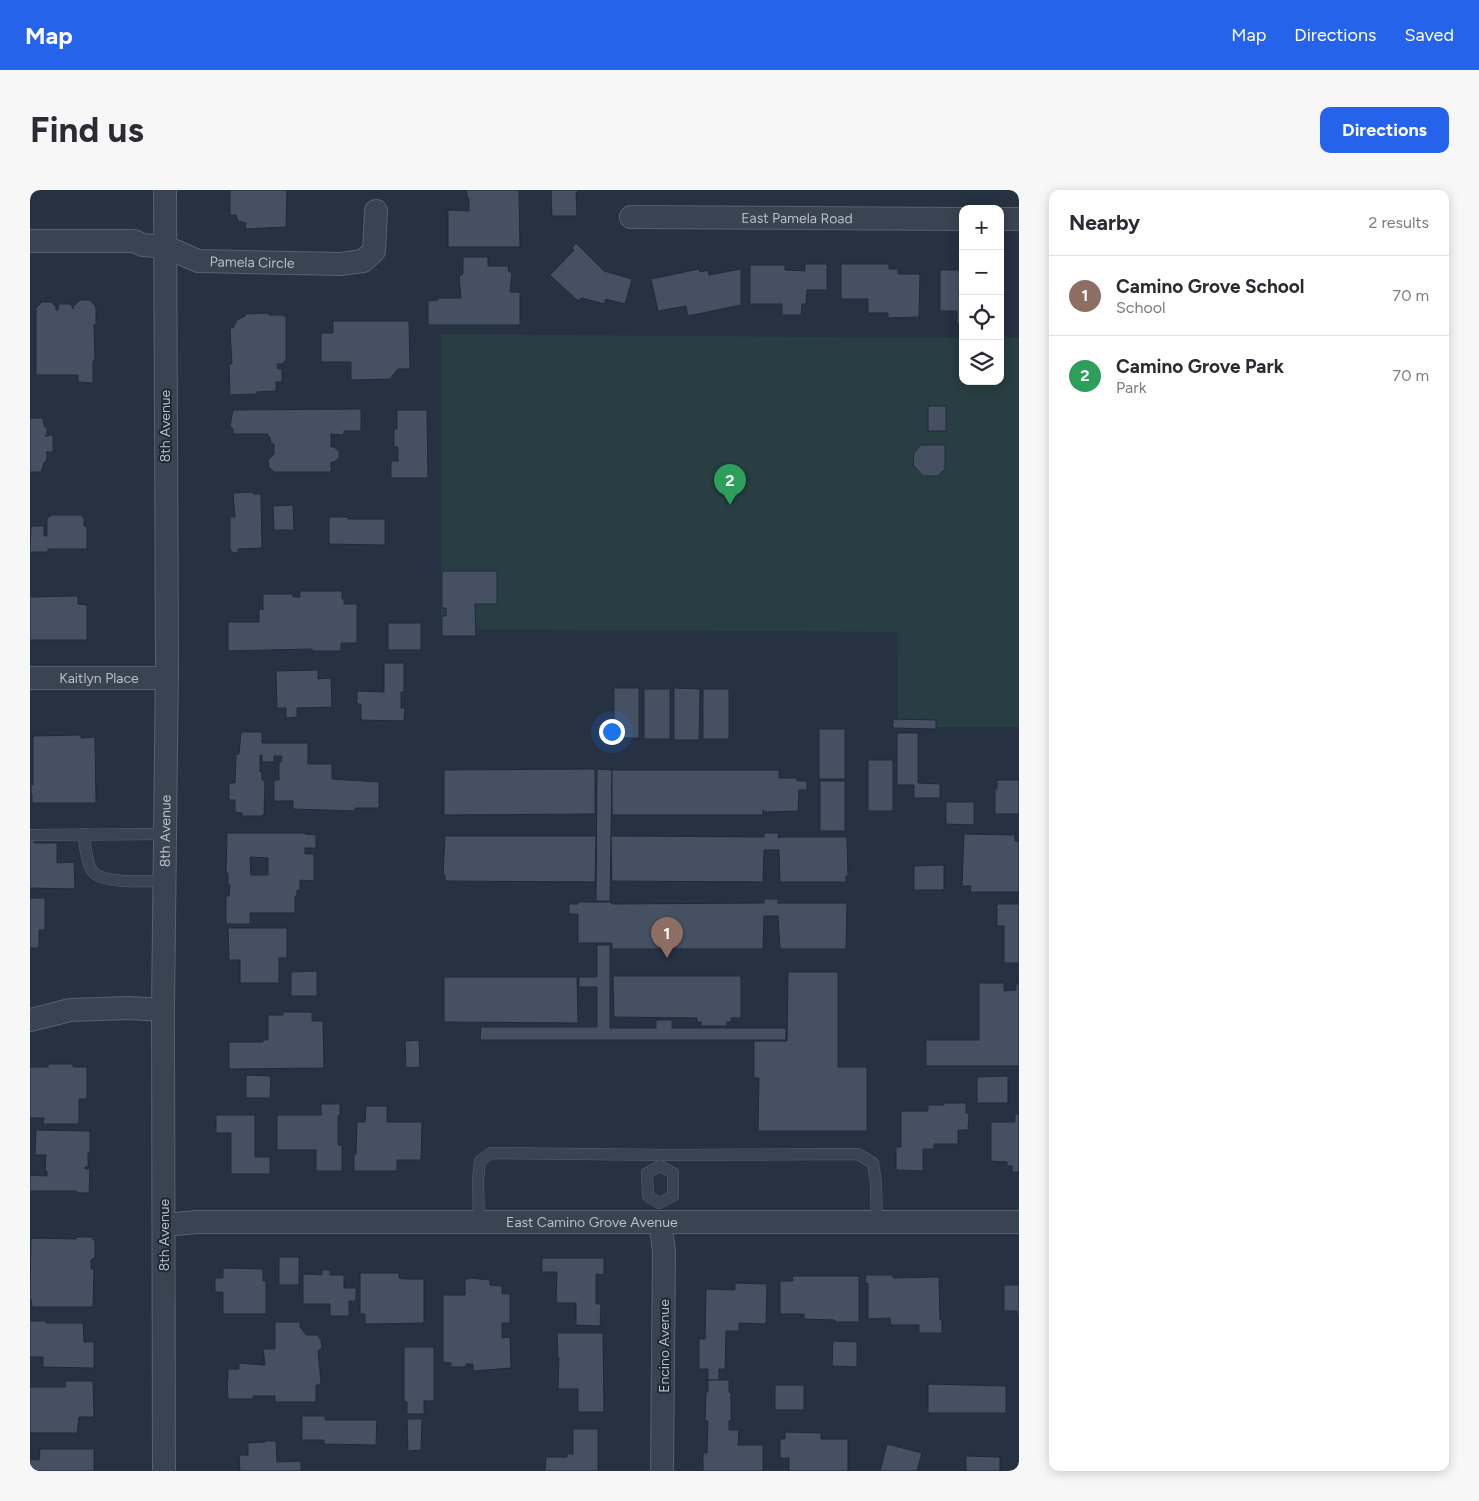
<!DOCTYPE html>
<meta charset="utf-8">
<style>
:root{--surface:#fff;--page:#f7f7f7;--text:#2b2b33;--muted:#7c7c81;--line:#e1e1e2;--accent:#2563eb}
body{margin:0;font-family:Figtree,sans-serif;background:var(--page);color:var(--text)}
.controls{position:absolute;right:15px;top:15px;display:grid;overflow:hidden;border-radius:10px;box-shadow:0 2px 12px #0003}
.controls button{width:45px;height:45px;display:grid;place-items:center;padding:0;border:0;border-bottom:1px solid var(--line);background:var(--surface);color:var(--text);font:25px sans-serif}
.you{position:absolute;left:581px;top:541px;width:18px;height:18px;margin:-12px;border:4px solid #fff;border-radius:50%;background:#1a73e8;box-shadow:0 0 0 8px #1a73e833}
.badge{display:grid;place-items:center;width:32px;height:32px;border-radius:50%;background:var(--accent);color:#fff;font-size:16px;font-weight:700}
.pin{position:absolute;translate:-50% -41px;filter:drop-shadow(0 1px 2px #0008)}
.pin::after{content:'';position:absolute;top:26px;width:18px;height:15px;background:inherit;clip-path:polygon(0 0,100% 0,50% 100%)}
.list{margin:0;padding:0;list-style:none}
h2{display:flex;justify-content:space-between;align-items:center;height:65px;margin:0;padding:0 20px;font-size:21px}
h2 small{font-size:16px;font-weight:400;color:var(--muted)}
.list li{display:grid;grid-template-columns:32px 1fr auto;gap:15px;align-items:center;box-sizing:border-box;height:80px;padding:0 20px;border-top:1px solid var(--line)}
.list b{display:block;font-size:19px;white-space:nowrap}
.list p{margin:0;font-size:16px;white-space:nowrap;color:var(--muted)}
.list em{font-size:16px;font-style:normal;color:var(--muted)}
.icon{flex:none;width:28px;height:28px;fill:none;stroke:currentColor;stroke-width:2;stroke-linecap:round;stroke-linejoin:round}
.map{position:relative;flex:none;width:989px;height:1281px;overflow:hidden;border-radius:10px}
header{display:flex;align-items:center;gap:30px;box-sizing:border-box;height:70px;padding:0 25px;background:var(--accent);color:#fff}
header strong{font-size:24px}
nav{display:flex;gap:28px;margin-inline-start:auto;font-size:18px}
.intro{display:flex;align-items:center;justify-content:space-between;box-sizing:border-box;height:120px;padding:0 30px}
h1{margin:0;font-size:35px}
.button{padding:12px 22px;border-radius:10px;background:var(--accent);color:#fff;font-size:18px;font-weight:700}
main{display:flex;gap:30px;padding:0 30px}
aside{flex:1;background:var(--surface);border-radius:10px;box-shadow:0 2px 12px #0003}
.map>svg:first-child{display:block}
.green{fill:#283e42}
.building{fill:#455163;stroke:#212a38;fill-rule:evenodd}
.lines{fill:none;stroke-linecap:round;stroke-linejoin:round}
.service-casing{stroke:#58616e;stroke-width:12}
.minor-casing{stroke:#58616e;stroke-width:24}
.service{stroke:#3a4351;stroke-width:11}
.minor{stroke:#3a4351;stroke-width:22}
.labels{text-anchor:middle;stroke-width:4;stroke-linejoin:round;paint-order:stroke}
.street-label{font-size:14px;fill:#b7becb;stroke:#1f2836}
</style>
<header>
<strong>Map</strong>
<nav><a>Map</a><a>Directions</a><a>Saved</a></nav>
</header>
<div class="intro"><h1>Find us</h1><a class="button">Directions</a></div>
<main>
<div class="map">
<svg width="989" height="1281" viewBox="0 0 989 1281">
<rect width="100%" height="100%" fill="#263141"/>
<polygon class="green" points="411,144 933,148 933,191 970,191 970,148 989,148 989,537 868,537 867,442 411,439"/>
<g class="building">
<polygon points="200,0 257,0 256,37 215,39 216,33 208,31 206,25 200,25"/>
<polygon points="434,0 489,0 490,57 418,57 418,20 439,21 439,8 437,8 437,2"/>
<polygon points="521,0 549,0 546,3 547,26 522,26"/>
<polygon points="546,53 574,81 602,89 595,114 576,109 574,114 552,108 548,111 520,85 544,60 542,58"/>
<polygon points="433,67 458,67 458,76 478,76 479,82 482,82 480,102 490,102 490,135 398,135 398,111 408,110 408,108 431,108 429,86 433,84"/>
<polygon points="775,74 797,74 797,100 777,100 776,114 772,114 771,125 752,125 752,114 720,114 720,75 755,75 755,80 775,81"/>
<polygon points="811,74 859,74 859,79 868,79 868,84 890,84 889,127 858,128 858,123 838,123 838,109 811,109"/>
<polygon points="669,79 670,82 678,80 679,85 711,79 711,115 658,126 656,116 628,121 621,89"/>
<polygon points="910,80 931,80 931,82 933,82 933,134 927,134 927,121 910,121"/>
<polygon points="50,110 60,110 66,117 66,135 64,135 65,171 63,171 63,193 48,192 48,185 6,185 6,118 12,112 22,112 26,117 26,120 28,120 29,114 41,114 43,119 43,117"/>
<polygon points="239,123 239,125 253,125 253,126 256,126 256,170 252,174 247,174 248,179 252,179 252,192 246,192 246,201 227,202 227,204 200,205 199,174 202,174 200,138 203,138 207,130 215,126 215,124"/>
<polygon points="303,131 379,131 380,179 368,179 360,189 321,190 321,172 291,172 291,143 303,143"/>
<rect x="898" y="216" width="18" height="25"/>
<polygon points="331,219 331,241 314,241 314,245 301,244 301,257 304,257 309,261 309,268 304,272 301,272 301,282 244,282 239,277 238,270 244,264 244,254 241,254 240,247 238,247 238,244 203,244 203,239 200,236 203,220"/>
<polygon points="367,220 397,220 398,288 361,288 361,271 368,271 368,257 364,257 364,239 367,239"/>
<polygon points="0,228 13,228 13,232 14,232 14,236 17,238 17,244 15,246 23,245 23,262 16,262 17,263 17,270 14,273 11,282 0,282"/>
<polygon points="891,255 915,255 915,279 908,286 893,286 883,275 884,263"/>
<polygon points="223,302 223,304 231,304 232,358 208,359 208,362 204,363 201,361 200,358 200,327 205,327 203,303"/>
<polygon points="263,315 264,340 244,340 243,316"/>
<polygon points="20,325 52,325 52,327 54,327 54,336 57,336 57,359 18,359 18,362 0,362 1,336 14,336 14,346 17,346 17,327 20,327"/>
<polygon points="299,327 318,327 318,329 355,329 355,355 299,354"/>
<polygon points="412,381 467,381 467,414 445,414 446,446 412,446 412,426 416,426 416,418 412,418"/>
<polygon points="270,401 312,401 312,409 314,409 314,414 327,414 327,453 311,453 311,461 282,461 282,459 198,461 198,432 229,432 229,419 233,420 233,404 263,404 263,407 270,407"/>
<polygon points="48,406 48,414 57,415 57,450 0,450 0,407"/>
<rect x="358" y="433" width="33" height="27"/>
<polygon points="354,473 374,473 374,502 371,502 371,518 375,518 374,531 331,530 331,514 327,514 327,501 354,502"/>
<polygon points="288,480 288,489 301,488 302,517 267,518 267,527 256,528 256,518 247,518 246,481"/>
<rect x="584" y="498" width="25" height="50"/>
<polygon points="644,498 670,499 669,550 644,550"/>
<rect x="614" y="499" width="26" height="50"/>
<rect x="673" y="499" width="26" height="50"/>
<polygon points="863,529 906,530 906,539 863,538"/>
<rect x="789" y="539" width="26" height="50"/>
<polygon points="211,542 232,542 232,553 278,553 278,574 302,574 302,589 349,592 349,618 325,618 325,621 263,619 263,611 244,611 244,590 249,590 249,572 251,572 252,566 244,566 244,572 232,572 232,565 230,565 230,582 232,582 232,590 235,590 234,625 232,625 232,626 212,626 212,623 205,622 205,610 199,610 199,593 205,593 206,564 209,564"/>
<polygon points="867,543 888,543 888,593 910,594 910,608 884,608 884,595 867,595"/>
<polygon points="51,545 51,548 65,547 66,613 2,613 2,604 1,605 1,595 3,595 3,546"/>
<rect x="838" y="570" width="25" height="51"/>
<polygon points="565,579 565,624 414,625 414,580"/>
<polygon points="567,579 582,580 580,711 566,711"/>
<polygon points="582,580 749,580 749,588 767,588 767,591 777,591 777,600 769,600 768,621 734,622 733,620 733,625 582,625"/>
<polygon points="967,590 989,590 989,624 965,624 965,599 967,599"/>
<rect x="790" y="591" width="25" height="50"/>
<polygon points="916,612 944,612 944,635 916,634"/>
<path d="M197 643H275V644L286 645V658H275V664H284V691L270 690V700H267V706H265V723H220V734H196V706H199L200 695H198V683H196ZM220 667 238 668V685H221Z"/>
<polygon points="734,643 749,643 748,648 750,647 817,647 818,686 816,686 816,692 750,692 749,660 734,660 733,692 582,691 581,646 734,647"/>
<polygon points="934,644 985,645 985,651 989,651 989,702 940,702 941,696 932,696"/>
<polygon points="415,646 566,646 565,692 415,691 415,685 413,685"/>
<polygon points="0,649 4,649 4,653 27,653 27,673 44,672 45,699 0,698"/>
<polygon points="914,675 914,700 884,700 884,676"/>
<polygon points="0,708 15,708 15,740 9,740 9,758 0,758"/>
<polygon points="734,709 748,709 748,714 750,713 817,713 816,759 750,759 748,726 734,726 733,759 582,759 582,753 548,753 548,724 539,724 539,714 548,714 548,712 581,712 582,714 734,713"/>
<polygon points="967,714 989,714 989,773 974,773 974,736 967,736"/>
<polygon points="198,738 257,738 257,768 249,768 249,793 210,793 210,770 199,770"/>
<polygon points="567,755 580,755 580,838 626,838 626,830 642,830 642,838 756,838 756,850 450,850 451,837 567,837 567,797 549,797 549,787 567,787"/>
<polygon points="287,781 287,806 261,806 261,782"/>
<polygon points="758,782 808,782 808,877 837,877 837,941 728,941 729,888 724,888 724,851 757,851"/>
<polygon points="583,786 711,786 711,828 701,828 701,832 697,832 697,836 671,836 671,832 667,832 667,828 584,827"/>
<polygon points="414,787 547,787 548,833 414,832"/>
<polygon points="949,793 974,793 974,801 986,800 986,794 989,794 989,876 896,876 896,850 949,850"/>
<polygon points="253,822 282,822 282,831 293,831 294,878 199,879 199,852 233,852 233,850 238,850 238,825 253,825"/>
<polygon points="389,850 390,877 376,878 375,851"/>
<polygon points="18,874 43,874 43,877 57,877 57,909 49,909 49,934 13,934 14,928 0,928 0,877 18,877"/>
<polygon points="216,885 241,886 240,908 216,908"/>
<polygon points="978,886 978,913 947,913 947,887"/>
<polygon points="914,913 936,913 936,923 939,923 938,940 928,940 928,954 904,954 904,959 893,959 893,981 866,980 866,957 871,957 871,921 898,921 898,915 914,915"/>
<polygon points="291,914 310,914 310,925 308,926 308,955 312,955 312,981 286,981 286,960 247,960 247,925 291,925"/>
<polygon points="336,916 357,916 357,932 392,932 391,970 367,970 367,981 324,981 324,964 326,964 327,932 335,932"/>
<polygon points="985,924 989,924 989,982 982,982 982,976 977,976 977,972 961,971 961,932 985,932"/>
<polygon points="186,925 225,925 225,967 240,967 240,984 201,984 201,943 186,943"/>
<polygon points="6,940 60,941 60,963 58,963 58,977 55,977 55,979 60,979 59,1003 47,1003 47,1001 0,1001 0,985 17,986 17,981 15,981 16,965 5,965"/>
<polygon points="46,1047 63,1047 63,1050 65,1050 65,1068 61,1070 61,1079 64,1079 63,1117 2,1117 1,1109 0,1109 1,1048 46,1049"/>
<rect x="249" y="1067" width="20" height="28"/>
<polygon points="512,1068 574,1068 574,1085 566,1084 566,1114 571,1114 570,1136 546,1135 546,1113 526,1113 527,1082 512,1082"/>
<polygon points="193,1078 233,1079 233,1091 236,1091 236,1124 193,1124 193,1102 185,1102 185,1088 193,1088"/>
<polygon points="292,1080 300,1080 300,1085 314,1085 314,1098 326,1098 326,1111 319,1111 319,1126 300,1126 300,1114 273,1114 273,1084 292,1085"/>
<polygon points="330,1083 369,1083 369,1088 374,1089 394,1089 394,1133 335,1134 335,1124 330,1124"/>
<polygon points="836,1085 863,1085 863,1088 909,1087 910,1130 912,1130 912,1143 889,1143 889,1135 861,1135 860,1128 838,1129 838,1093 835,1093"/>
<polygon points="762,1086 829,1086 829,1132 805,1132 805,1130 774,1129 774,1124 750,1124 750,1091 763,1091"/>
<polygon points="440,1088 460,1090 460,1095 472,1096 472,1104 480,1104 480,1133 472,1133 472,1148 480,1147 481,1178 443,1181 443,1174 436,1174 436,1177 421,1177 421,1173 413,1172 413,1105 435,1105 435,1090"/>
<polygon points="705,1093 737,1094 736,1134 709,1133 709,1141 696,1141 695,1179 689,1179 689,1190 678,1190 678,1179 669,1179 669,1149 675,1149 676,1099 705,1100"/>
<polygon points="974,1095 989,1095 989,1127 987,1127 987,1121 974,1121"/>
<polygon points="0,1131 16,1131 16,1133 53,1133 54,1152 64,1152 64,1178 13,1177 13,1167 0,1167"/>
<polygon points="245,1132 270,1132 270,1137 276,1145 289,1145 289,1148 291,1150 292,1158 288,1161 291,1192 289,1195 286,1195 286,1212 245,1212 245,1206 223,1206 223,1209 198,1209 197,1191 198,1190 198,1179 209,1179 209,1173 235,1175 233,1159 245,1159"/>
<polygon points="527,1143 573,1143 574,1222 548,1222 548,1199 528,1199 529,1168 528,1168"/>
<polygon points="803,1151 827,1152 827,1177 802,1176"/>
<polygon points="374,1157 404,1157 404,1211 394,1211 394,1224 377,1224 377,1212 374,1211"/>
<polygon points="678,1190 699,1190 699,1202 701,1203 701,1231 699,1231 699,1240 709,1240 708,1255 733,1255 733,1281 673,1281 673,1263 677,1263 678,1231 675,1231 676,1202 678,1202"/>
<polygon points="35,1191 63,1191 64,1227 49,1227 47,1243 0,1243 0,1197 35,1197"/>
<polygon points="898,1194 976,1196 976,1223 898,1223"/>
<rect x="745" y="1195" width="29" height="25"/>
<polygon points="272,1226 295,1226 295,1230 347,1230 346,1255 294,1254 294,1250 272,1250"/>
<polygon points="377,1229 392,1229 391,1260 378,1261"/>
<polygon points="543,1239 568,1239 568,1281 515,1281 516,1267 537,1267 537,1264 543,1264"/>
<polygon points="755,1242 791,1243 791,1249 818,1249 818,1281 759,1281 759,1268 750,1268 750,1249 755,1249"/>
<polygon points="235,1251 246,1251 247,1272 271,1271 271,1281 210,1281 209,1265 218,1265 218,1253 235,1252"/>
<polygon points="857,1254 892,1263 887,1281 850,1281"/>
<polygon points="10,1259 64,1259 64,1281 0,1281 0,1269 9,1270"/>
<polygon points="936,1266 970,1267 970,1281 936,1281"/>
</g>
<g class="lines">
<g class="service-casing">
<g id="service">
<path d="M53 644C55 654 57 677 64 683 77 694 117 691 134 691"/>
<polyline points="0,645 135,644"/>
<polyline points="629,1013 643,1006 643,983 630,976"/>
<polyline points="629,1013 618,1006 617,983 630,976"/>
<polyline points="449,1032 448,990 450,971 461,963 643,965 828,964 843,973 846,993 847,1033"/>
</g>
</g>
<g class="minor-casing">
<g id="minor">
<path id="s1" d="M601 27 933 29"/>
<polyline points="970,29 989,29"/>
<path id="s2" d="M0 51H104L113 55 136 57 168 71 311 74 333 71 344 61 346 21"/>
<path id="s3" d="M0 488H137"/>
<polyline points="0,830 40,820 99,818 133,820"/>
<polyline points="630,1032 634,1061 632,1281"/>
<path id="s4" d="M134 1035 167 1032H989"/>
<path id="s5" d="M134 1281 133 820 137 475 135 0"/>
</g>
</g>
<use href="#service" class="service"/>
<use href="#minor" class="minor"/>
</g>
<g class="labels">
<g class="street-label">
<text dy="5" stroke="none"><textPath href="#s1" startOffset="166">East Pamela Road</textPath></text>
<text dy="5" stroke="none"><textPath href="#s2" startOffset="226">Pamela Circle</textPath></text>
<text transform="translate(135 236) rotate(-90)" y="5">8th Avenue</text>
<text dy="5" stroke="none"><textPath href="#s3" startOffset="69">Kaitlyn Place</textPath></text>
<text dy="5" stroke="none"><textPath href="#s5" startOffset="640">8th Avenue</textPath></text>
<text dy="5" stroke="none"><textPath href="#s4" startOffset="428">East Camino Grove Avenue</textPath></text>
<text transform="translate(134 1045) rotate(-90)" y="5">8th Avenue</text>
<text transform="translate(634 1156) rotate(-90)" y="5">Encino Avenue</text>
</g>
</g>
</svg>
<div class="controls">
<button>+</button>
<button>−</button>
<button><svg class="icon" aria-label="locate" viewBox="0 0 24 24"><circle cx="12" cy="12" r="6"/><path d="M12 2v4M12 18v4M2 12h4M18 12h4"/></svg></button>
<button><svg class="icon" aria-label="layers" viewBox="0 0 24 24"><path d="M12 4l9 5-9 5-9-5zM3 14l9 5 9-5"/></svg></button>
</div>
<div class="you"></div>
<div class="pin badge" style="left:637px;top:768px;background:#8d6e63">1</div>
<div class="pin badge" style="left:700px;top:315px;background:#2e9e5b">2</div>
</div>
<aside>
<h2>Nearby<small>2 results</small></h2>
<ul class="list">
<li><span class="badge" style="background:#8d6e63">1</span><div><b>Camino Grove School</b><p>School</p></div><em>70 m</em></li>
<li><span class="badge" style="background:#2e9e5b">2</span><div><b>Camino Grove Park</b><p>Park</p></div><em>70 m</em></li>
</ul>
</aside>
</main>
